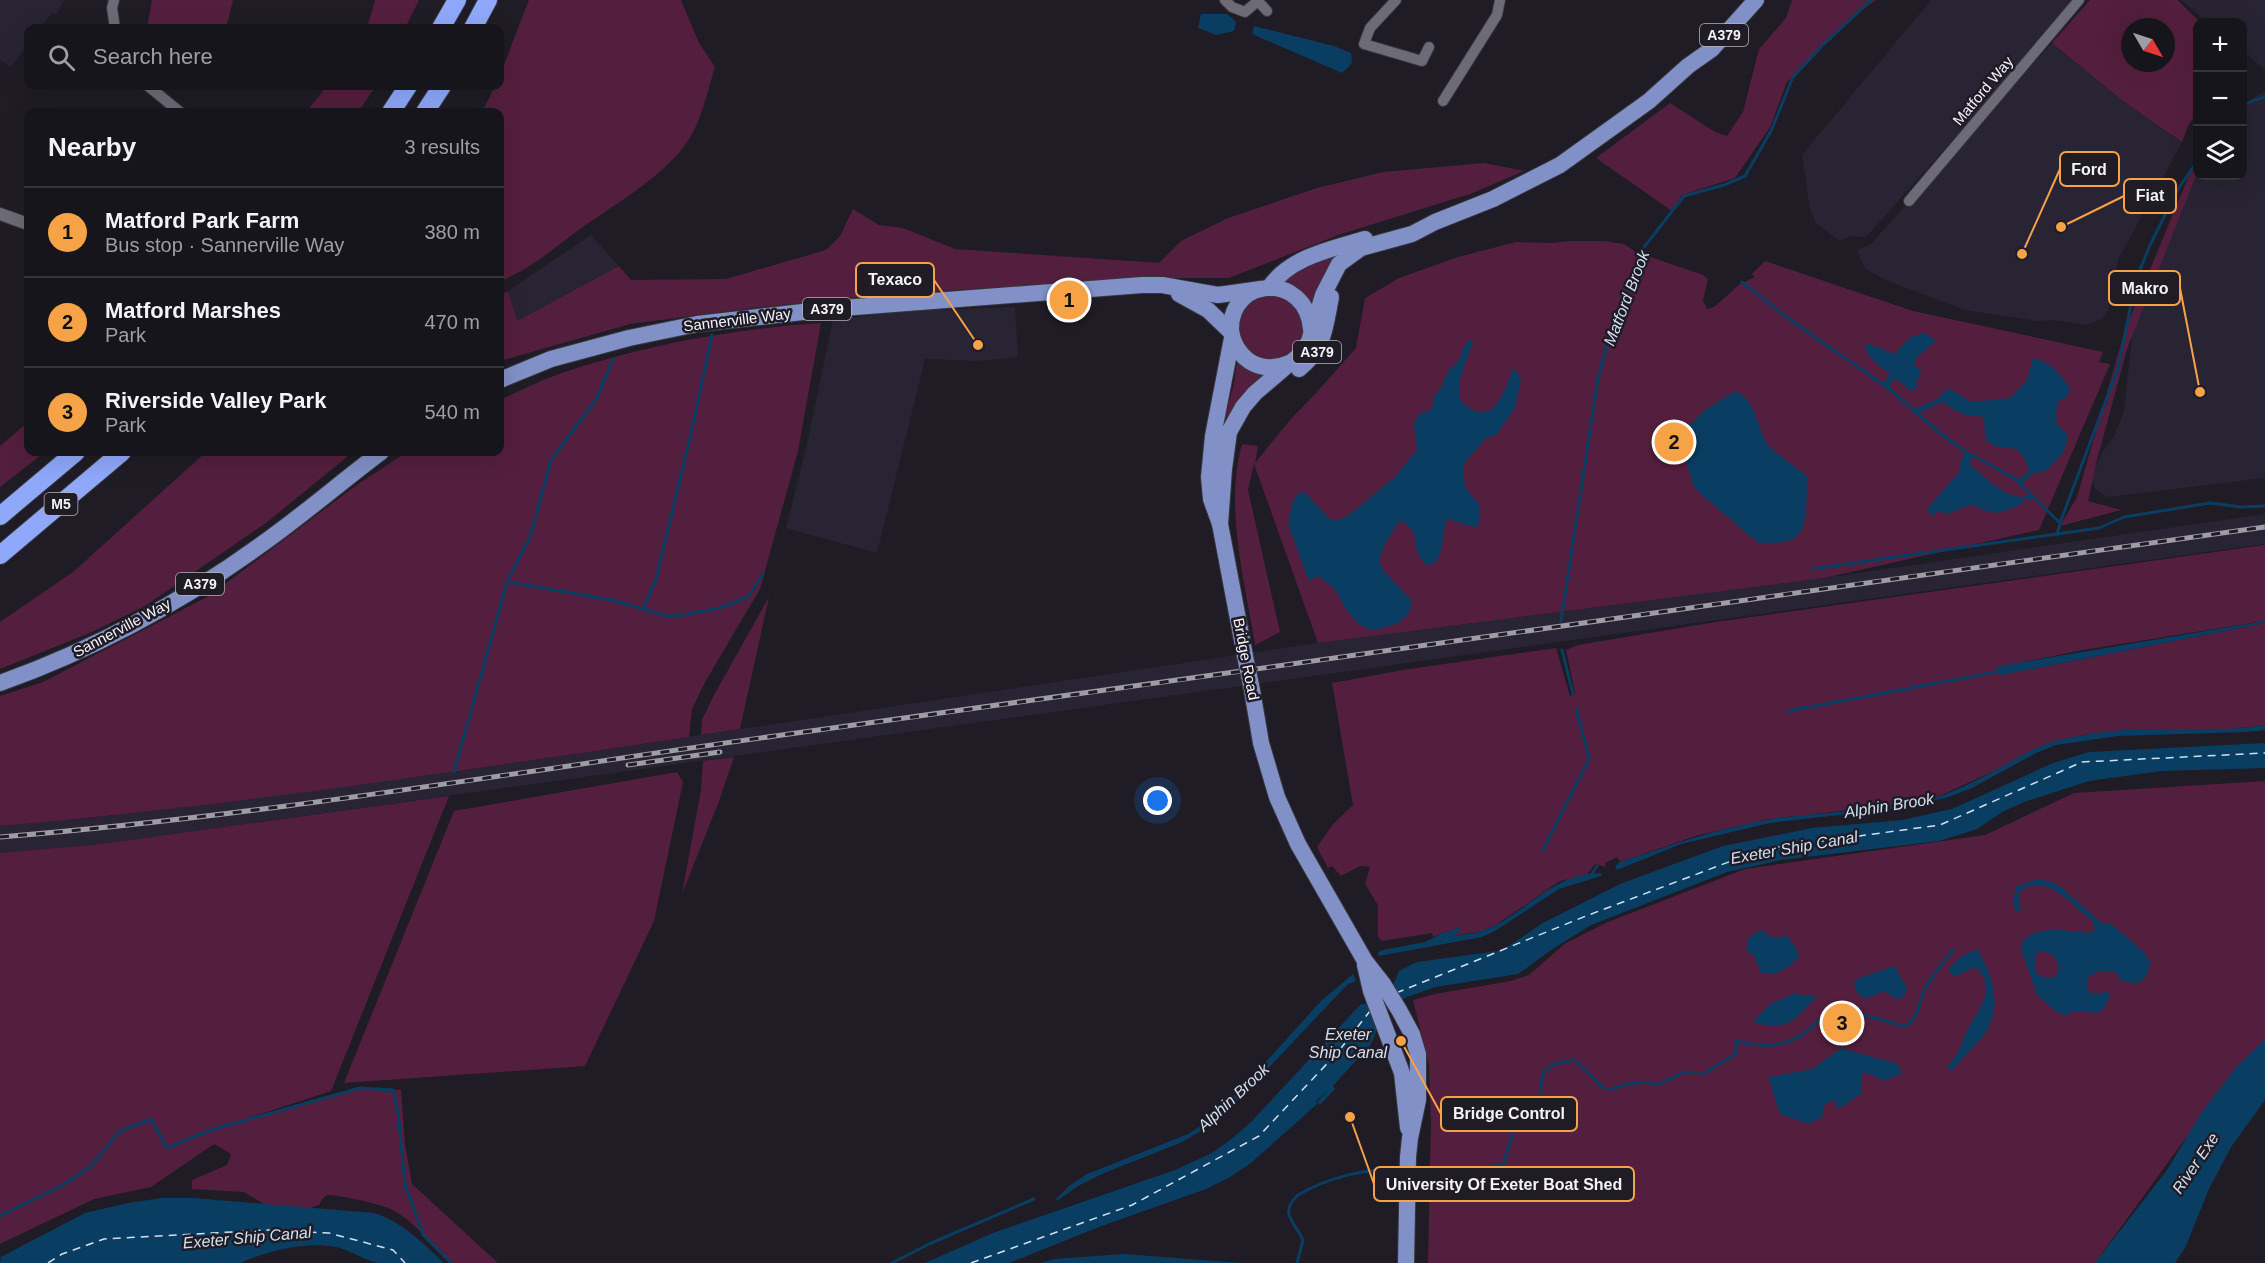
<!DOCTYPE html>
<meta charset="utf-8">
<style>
:root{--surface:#17151c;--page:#201e25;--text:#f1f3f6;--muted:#9e9fa3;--line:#36343b;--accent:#f6a247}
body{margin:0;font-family:Arial,sans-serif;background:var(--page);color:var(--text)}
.controls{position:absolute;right:18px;top:18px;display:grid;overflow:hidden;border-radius:12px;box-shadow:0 6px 24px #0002}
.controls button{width:54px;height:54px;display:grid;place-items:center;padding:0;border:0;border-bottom:2px solid var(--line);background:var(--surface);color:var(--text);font:30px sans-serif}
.compass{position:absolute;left:2121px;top:18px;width:54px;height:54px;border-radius:50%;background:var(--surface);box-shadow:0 6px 24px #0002;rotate:129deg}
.you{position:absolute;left:1158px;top:801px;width:21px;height:21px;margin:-15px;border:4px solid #fff;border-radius:50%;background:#1a73e8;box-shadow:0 0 0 9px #1a73e833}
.badge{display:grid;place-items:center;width:39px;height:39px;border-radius:50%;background:var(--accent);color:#111;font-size:20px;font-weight:700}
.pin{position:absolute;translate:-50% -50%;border:3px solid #fff;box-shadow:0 2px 6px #0006}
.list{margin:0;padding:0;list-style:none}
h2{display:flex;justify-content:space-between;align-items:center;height:78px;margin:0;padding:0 24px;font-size:26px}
h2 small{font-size:20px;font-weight:400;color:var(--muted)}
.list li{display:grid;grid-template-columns:39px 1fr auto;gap:18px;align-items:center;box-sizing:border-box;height:90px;padding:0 24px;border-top:2px solid var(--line)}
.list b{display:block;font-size:22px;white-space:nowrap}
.list p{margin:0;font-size:20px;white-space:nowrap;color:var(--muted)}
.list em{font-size:20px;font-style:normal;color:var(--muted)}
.icon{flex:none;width:33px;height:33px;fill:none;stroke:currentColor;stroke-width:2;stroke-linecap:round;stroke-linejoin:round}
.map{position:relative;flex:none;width:2265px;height:1263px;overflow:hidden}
.search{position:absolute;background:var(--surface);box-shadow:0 6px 24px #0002;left:24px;top:24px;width:480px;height:66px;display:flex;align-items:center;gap:15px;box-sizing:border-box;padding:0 21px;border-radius:12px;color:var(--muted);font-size:22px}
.panel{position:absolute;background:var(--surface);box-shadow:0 6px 24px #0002;left:24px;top:108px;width:480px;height:348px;border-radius:12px}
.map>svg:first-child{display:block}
.built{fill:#282433}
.green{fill:#541f3e;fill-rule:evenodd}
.water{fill:#093e62;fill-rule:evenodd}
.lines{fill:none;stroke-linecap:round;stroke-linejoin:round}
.stream{stroke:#093e62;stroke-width:3}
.ferry{stroke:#d0e0ef;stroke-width:1.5;stroke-dasharray:8 6;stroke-linecap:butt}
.minor-casing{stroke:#38363e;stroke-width:12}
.tertiary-casing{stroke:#38363e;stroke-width:14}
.primary-casing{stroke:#38363e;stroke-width:18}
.motorway-casing{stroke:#38363e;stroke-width:20}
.minor{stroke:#6d6b77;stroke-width:10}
.tertiary{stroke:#6d6b77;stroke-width:12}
.primary{stroke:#8190c6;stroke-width:16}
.motorway{stroke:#8fa8fa;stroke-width:18}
.rail-casing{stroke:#9e9ca4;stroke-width:5}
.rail{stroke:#1f1c26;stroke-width:3;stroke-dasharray:9;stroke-linecap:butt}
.primary-bridge-casing{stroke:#38363e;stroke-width:18;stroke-linecap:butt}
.primary-bridge{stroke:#8190c6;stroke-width:16}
.labels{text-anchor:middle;stroke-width:5;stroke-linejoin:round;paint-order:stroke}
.shield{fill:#1f1c26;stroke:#b5b2ba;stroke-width:1.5}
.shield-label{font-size:14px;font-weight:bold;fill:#f5f3fa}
.street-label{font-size:15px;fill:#f5f3fa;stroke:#1f1c26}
.water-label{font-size:16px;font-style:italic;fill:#d0e0ef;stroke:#1f1c26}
.leader{fill:none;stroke:#f6a247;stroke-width:2}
.callout-dot{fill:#f6a247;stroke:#1f1c26;stroke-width:2}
.callout{fill:#1f1c26;stroke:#f6a247;stroke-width:2}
.callout-label{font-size:16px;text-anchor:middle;font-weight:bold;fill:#f5f3fa}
</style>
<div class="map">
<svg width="2265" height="1263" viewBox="0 0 2265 1263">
<rect width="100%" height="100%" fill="#1f1c26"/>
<g class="built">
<polygon points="0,0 64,0 57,14 52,13 40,28 28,28 28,44 11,67 0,60"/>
<polygon points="1931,0 2078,0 1866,237 1851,236 1839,241 1816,223 1810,209 1802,155"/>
<polygon points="2181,0 2265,0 2265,69 2243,52 2242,22 2208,22"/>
<polygon points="2052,43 2123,101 2182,142 2118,260 2112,290 2108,296 2109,307 2105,315 2100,320 2085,325 2055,320 2037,321 1965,310 1888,281 1865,269 1857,250 1871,244"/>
<polygon points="2265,91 2265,478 2107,497 2095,489 2091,477 2100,456 2114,436 2124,411 2133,328 2197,167 2198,176 2242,176 2243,104"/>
<polygon points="591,235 619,266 517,321 508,291"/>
<polygon points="1015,307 1018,357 978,361 925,359 877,553 786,528 806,448 833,320 905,311"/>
<polygon points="2265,514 2265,544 101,844 0,853 0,826 100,817 454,772 1317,643 1824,578"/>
</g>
<g class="green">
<polygon points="152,0 233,0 226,28 147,28"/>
<polygon points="375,0 419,0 405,28 367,28"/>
<path d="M529 0H681L699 43 715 67C707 92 701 124 685 145 661 178 611 207 577 231 553 249 528 271 500 281V112H482L495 86H500V75Z"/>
<polygon points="1792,0 1876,0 1846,22 1787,82 1770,127 1735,178 1682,195 1672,211 1596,158 1670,103 1715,132 1727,136 1743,112 1759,49 1786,18"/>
<path d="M2090 0H2177L2200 22H2198L2197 113 2188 126 2182 142 2123 101 2052 43ZM2130 27H2166V63H2130Z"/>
<polygon points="327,86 376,86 358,112 306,112"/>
<polygon points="2197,156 2197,173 2127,349 2097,460 2088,501 2121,510 2060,526 2077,497 2125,330"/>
<polygon points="1484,163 1524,171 1470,194 1341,234 1229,278 1142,278 881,295 752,308 630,324 500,361 500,295 508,291 517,321 619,266 631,280 726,279 826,250 840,236 853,209 879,225 903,228 955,249 1159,263 1181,241 1228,218 1317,188 1383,172"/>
<path d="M1571 241H1604L1624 244 1636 252 1703 275 1708 279 1703 300 1707 309 1714 307 1740 284 1755 277 1752 274 1765 261 1913 311 2103 352 2099 362 2110 364 2039 530 1824 578 1318 643 1254 464 1248 490 1280 632 1255 645C1245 580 1224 509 1242 444L1258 446 1255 463 1290 420 1317 392 1356 348 1365 298 1399 278 1458 257 1516 242 1551 243Z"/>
<polygon points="1342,252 1316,308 1283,283 1300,268"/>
<circle cx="1272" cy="328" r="33"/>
<path d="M821 323 798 451 760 589 705 682 692 709 689 737C460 771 231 806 0 826V696L43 682 209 596 358 484 407 452H500V400C519 391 539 381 559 374 643 345 732 329 821 323Z"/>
<polygon points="1238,358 1266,375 1219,432 1233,388"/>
<polygon points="28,422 28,452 45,452 0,487 0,446"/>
<polygon points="206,452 353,452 266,523 145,606 92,632 0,669 0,622 73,572"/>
<polygon points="2265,545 2265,621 2083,650 1998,667 2032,669 2265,623 2265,725 2222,730 2150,731 2082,735 2037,748 2014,762 1937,797 1904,804 1770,819 1699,835 1620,862 1617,857 1605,863 1606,867 1595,864 1587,875 1560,881 1496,925 1483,931 1452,936 1461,929 1450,932 1447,931 1433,937 1432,933 1382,941 1378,937 1378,905 1365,884 1370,867 1360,866 1341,876 1332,866 1328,868 1317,847 1333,824 1353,805 1332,683 1403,670 1556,648 1570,696 1575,693 1566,650 1578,645 1716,622"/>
<polygon points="769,597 740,729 701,735 702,720 714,695"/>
<polygon points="734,757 719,801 682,894 701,790 703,761"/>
<polygon points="677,772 683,782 654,921 585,1066 344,1083 454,811"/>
<polygon points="2265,781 2265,1045 2219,1092 2095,1263 1428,1263 1431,1124 1429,1065 1413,1000 1435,994 1511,981 1529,975 1566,943 1608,922 1745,869 1985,835 2074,793"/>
<path d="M449 796 331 1091 233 1123 360 1088 401 1090 405 1145 412 1184 498 1263H452C438 1248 410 1219 393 1210 385 1205 336 1194 328 1195 323 1197 322 1200 319 1205L300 1211 271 1208 244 1192 192 1189V1180L227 1165 231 1154 214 1144 151 1187 94 1199 0 1244V853L101 844Z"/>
</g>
<g class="water">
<polygon points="1201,14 1227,14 1236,22 1234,31 1216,35 1198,28"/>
<polygon points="1254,26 1334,46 1351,53 1352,63 1342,73 1252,34"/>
<path d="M1924 333 1936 341 1917 357 1914 365 1921 371 1920 376 1916 383 1918 386 1912 392 1895 378 1888 388 1882 385 1890 374C1880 366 1867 358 1864 346L1870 344 1894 354 1911 337Z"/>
<path d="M1469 340 1473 341C1469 357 1458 375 1459 392 1459 399 1462 403 1468 407 1494 427 1506 387 1513 369L1517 372 1521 380 1515 408 1496 435 1486 438 1463 465 1465 488 1480 505V521L1475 527C1464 526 1458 519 1447 520 1441 535 1445 550 1435 563L1427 565C1408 550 1424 538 1404 522L1398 523C1367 570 1379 563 1411 600 1412 624 1389 626 1370 631L1355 621 1344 606 1335 589 1318 576 1309 581 1288 524 1292 504 1299 492 1305 493 1330 519H1340L1349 515 1366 501 1396 476 1417 449 1414 425 1419 414 1431 410 1435 395 1441 388 1448 371 1460 359 1462 350Z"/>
<path d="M2033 358C2050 362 2062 374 2070 389L2066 398 2060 400C2055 407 2056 417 2057 425L2067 434 2068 438 2063 453 2046 471 2034 473 2020 485 2017 481 2029 471 2026 461 2017 449 1993 446 1985 439 1984 417 1961 414 1942 402 1917 414 1912 410 1936 400 1946 389H1950L1971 402 2010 398 2027 380Z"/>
<path d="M1734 392C1753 392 1758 429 1766 442 1771 451 1798 468 1807 476 1806 493 1810 531 1792 540 1783 544 1768 542 1758 543L1695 489 1685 460 1683 432 1706 409Z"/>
<path d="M1966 452 1973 456 1969 464C1985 476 2009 504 2030 495L2033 497 2030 500H2024C2021 506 2018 506 2012 508 2002 512 1994 515 1984 510 1979 508 1976 505 1970 506 1956 507 1954 517 1937 511L1931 516 1927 509 1960 471 1961 459Z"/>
<polygon points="2265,621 2265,623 2032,669 2000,675 1998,673 1998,667 2005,665"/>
<path d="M2265 725V730L2246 732 2118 736 2056 745 2036 753 1972 788 1946 798 1890 809 1770 823 1681 844 1617 870 1615 866 1620 862C1671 845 1719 828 1772 819 1825 811 1883 812 1934 798 1970 787 2003 765 2036 748 2049 742 2065 738 2079 736 2140 723 2204 735 2265 725Z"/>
<polygon points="2265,743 2265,768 2161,771 2089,781 2024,802 2004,811 1977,829 1939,841 1781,860 1727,872 1591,925 1551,950 1518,974 1435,987 1402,999 1387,1008 1371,1044 1333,1086 1335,1089 1320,1105 1317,1102 1328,1090 1316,1101 1317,1104 1251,1163 1230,1177 1206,1189 1099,1227 1009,1263 925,1263 993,1233 1175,1170 1210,1154 1229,1141 1251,1122 1361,1004 1366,1004 1393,985 1399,971 1417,962 1498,951 1509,946 1541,924 1620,884 1723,846 1812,828 1902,820 1952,809 2053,763 2089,752"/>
<path d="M1601 873V876L1559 889 1495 931 1482 937 1379 956 1378 952 1383 950 1425 942 1447 931 1450 932 1458 926 1461 929 1453 936C1467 934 1481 933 1494 926 1531 907 1556 873 1601 873Z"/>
<path d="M2037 879 2052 882 2060 886 2103 924 2110 923 2143 951 2151 962 2146 976 2138 983 2123 982 2114 971 2096 972 2087 979 2088 990 2093 994 2108 992 2110 995C2101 1022 2093 1010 2072 1011L2066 1016 2057 1012 2037 995 2021 949 2024 939C2044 925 2066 931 2089 933L2095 929 2093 922C2075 907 2041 867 2018 894L2021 910 2015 911 2013 898 2017 886ZM2043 951C2053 954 2058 959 2059 970L2054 977 2047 978 2038 975 2035 969 2036 954Z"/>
<path d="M1761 930 1773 938 1787 936 1796 948 1799 956C1790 967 1775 979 1760 972L1755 957 1746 949 1749 937Z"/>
<path d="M1977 949C1993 975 2004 1009 1983 1036 1974 1048 1960 1059 1952 1071L1947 1068C1958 1054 1959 1050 1965 1035 1975 1013 2001 988 1975 967L1954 977 1948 970 1960 957Z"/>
<polygon points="1894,966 1907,988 1904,997 1896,999 1884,991 1870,997 1861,997 1856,991 1854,984 1859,978"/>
<polygon points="1353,974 1356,981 1348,984 1239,1099 1208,1127 1180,1143 1104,1173 1078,1186 1057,1201 1056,1199 1069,1186 1087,1174 1188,1134 1202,1125 1242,1088 1321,1001"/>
<path d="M1793 994 1816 996C1799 1019 1782 1034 1753 1021L1772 1003Z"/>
<polygon points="2265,1039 2265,1100 2231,1147 2209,1189 2185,1248 2175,1263 2095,1263 2167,1170 2201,1113 2237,1066"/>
<polygon points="1841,1048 1898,1064 1902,1073 1884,1081 1870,1074 1862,1074 1861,1094 1838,1109 1834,1100 1824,1105 1822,1117 1809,1124 1780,1114 1768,1077 1812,1069"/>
<path d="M162 1198H194L374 1213C401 1221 424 1244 444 1263 423 1263 399 1263 379 1263 366 1261 353 1252 340 1248 312 1240 267 1250 241 1263H0L1 1257 85 1213 128 1203Z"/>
<polygon points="1124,1254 1241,1263 1041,1263 1054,1259"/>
</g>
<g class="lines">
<g class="stream">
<polyline points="2242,107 2252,101 2265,97"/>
<polyline points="1742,282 1789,319 1888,388 1941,434 1966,452 2014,478 2060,523 2057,535"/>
<polyline points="2060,523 2118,368 2136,280 2150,245 2178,189 2198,160"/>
<polyline points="1812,569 2099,528 2124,517 2210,503 2241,507 2265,506"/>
<polyline points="508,582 612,600 667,616 678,616 719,608 748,597 763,574"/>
<polyline points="643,609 656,579 690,438 712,335"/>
<polyline points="1561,621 1598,378 1611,329 1621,317 1623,296 1636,274 1641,251 1684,196 1724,185 1745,176 1771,131 1793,77 1821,47 1871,0"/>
<polyline points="1562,650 1573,694"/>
<polyline points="1788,711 2001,671"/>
<polyline points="454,772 507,582 530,537 551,460 597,398 613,359"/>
<polyline points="1543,850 1589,759 1576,708"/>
<polyline points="1590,877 1597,866"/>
<path d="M1415 1169 1458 1170 1503 1165 1514 1129H1530C1534 1124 1539 1119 1540 1112 1542 1096 1535 1072 1555 1064 1561 1062 1568 1061 1574 1060L1604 1088 1612 1089 1627 1084 1647 1082 1658 1085 1685 1072 1705 1073 1736 1054V1041C1764 1048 1787 1048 1810 1029 1815 1024 1821 1016 1828 1015 1854 1008 1880 1021 1905 1026 1919 1018 1917 1007 1923 993 1930 978 1943 963 1953 950"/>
<polyline points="0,1216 63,1185 90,1167 120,1131 151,1119 167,1148 211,1130 360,1088 393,1090 398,1112 405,1184 423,1235 451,1263"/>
<polyline points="892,1263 929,1244 1034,1199"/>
<path d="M1297 1263 1303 1240C1295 1222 1278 1213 1298 1195 1329 1177 1367 1168 1402 1169"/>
</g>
<g class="ferry">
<polyline points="1396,993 1586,916 1763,849 1940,825 2082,762 2265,753"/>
<polyline points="48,1263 62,1254 104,1239 267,1230 329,1233 393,1250 405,1263"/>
<polyline points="971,1263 1132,1205 1259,1136 1338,1052 1370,1011"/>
</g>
<g class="minor-casing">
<g id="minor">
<polyline points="114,0 112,8 115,28"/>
<polyline points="1225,0 1232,7 1245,12 1259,0"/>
<polyline points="1396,0 1370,28 1364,44 1422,61 1429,47"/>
<polyline points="1258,1 1267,11"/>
<polyline points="148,86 180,112"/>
<polyline points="1443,101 1497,15 1500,0"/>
<polyline points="1909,201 2079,0"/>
</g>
</g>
<g class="tertiary-casing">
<polyline id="tertiary" points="0,214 28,224"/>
</g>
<g class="primary-casing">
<g id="primary">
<path d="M1269 288C1289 257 1332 249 1365 239"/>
<polyline points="1179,294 1208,310 1231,332"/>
<polyline points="1232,338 1213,436 1209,477 1211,499 1220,524 1245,656"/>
<path d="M1289 363C1276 369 1261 369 1249 361 1239 354 1232 342 1231 330 1230 276 1306 272 1311 329"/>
<path d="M1299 369C1325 348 1325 327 1331 297"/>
<polyline points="500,380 551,359 629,338 697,324 829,309 1142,285 1162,285 1218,295 1261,289"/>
<polyline points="1220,524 1224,469 1229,432 1243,407 1255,393 1303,352 1309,341 1323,295 1339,264 1361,248 1412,234 1435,222 1493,199 1560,165 1649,101 1688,66 1712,49 1756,0"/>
<path d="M0 683C92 650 182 602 262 544 303 515 341 482 381 452"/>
<polyline points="1252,690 1261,743 1277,797 1298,844 1365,961 1383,984 1399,1010 1412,1034 1418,1054 1418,1100 1410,1138 1408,1157 1406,1263"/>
<polyline points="1365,965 1371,991 1402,1073 1408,1128"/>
</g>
</g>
<g class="motorway-casing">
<g id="motorway">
<polyline points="441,28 457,0"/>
<polyline points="473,28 488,0"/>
<polyline points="391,112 408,86"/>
<polyline points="425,112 442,86"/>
<polyline points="0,516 76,452"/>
<polyline points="0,555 122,452"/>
</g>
</g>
<use href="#minor" class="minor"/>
<use href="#tertiary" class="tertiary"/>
<use href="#primary" class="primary"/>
<use href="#motorway" class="motorway"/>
<g class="rail-casing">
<g id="rail">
<polyline points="628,765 720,752"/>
<path d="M0 837C260 816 517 772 775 736 1272 668 1768 596 2265 527"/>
</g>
</g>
<use href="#rail" class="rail"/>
<g class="primary-bridge-casing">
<polyline id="primary-bridge" points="1245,656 1252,690"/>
</g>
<use href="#primary-bridge" class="primary-bridge"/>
</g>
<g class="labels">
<g class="shield">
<rect x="1700" y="24" width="48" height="22" rx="4.5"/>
<rect x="803" y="298" width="48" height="22" rx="4.5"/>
<rect x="1293" y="341" width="48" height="22" rx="4.5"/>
<rect x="44.5" y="493" width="33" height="22" rx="4.5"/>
<rect x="176" y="573" width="48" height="22" rx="4.5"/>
</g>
<g class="shield-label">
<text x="1724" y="40">A379</text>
<text x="827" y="314">A379</text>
<text x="1317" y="357">A379</text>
<text x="61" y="509">M5</text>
<text x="200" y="589">A379</text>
</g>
<g class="street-label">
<text transform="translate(1983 91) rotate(-50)" y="5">Matford Way</text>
<text transform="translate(737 320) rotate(-7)" y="5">Sannerville Way</text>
<text transform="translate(122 628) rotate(-28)" y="5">Sannerville Way</text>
<text transform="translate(1246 659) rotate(79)" y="5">Bridge Road</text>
</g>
<g class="water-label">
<text transform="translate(1626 298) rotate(-69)" y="6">Matford Brook</text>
<text transform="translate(1889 805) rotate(-9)" y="6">Alphin Brook</text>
<text transform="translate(1794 847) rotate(-10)" y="6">Exeter Ship Canal</text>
<text x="1348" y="1040">Exeter<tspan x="1348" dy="18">Ship Canal</tspan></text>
<text transform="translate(1233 1097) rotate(-43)" y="6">Alphin Brook</text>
<text transform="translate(2195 1163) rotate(-56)" y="6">River Exe</text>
<text transform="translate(247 1237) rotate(-5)" y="6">Exeter Ship Canal</text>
</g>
</g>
<path class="leader" d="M2022 254L2060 169M2061 227L2124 196M978 345L934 280M2200 392L2180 288M1401 1041L1441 1114M1350 1117L1374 1184"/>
<g class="callout-dot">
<circle cx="2022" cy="254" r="6"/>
<circle cx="2061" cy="227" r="6"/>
<circle cx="978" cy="345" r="6"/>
<circle cx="2200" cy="392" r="6"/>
<circle cx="1401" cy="1041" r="6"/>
<circle cx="1350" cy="1117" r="6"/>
</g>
<g class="callout">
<rect x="2060" y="152" width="59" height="34" rx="6"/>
<rect x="2124" y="179" width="52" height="34" rx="6"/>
<rect x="856" y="263" width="78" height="34" rx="6"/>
<rect x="2109" y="271" width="71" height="34" rx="6"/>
<rect x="1441" y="1097" width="136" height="34" rx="6"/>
<rect x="1374" y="1167" width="260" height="34" rx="6"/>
</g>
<g class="callout-label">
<text x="2089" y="175">Ford</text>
<text x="2150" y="201">Fiat</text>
<text x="895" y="285">Texaco</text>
<text x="2145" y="294">Makro</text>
<text x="1509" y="1119">Bridge Control</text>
<text x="1504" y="1190">University Of Exeter Boat Shed</text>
</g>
</svg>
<div class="controls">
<button>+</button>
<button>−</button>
<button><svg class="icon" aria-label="layers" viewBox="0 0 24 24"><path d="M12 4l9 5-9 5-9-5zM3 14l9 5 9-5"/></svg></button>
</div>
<svg class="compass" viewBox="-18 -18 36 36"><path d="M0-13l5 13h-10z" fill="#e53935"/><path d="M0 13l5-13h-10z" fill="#9e9fa3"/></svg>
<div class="you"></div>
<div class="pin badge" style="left:1069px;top:300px">1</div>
<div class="pin badge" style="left:1674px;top:442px">2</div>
<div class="pin badge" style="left:1842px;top:1023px">3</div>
<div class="search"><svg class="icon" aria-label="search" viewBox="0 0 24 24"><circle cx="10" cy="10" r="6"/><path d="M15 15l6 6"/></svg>Search here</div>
<section class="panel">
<h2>Nearby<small>3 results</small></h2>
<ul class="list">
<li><span class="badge">1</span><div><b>Matford Park Farm</b><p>Bus stop · Sannerville Way</p></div><em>380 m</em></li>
<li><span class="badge">2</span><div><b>Matford Marshes</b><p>Park</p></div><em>470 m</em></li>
<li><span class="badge">3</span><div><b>Riverside Valley Park</b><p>Park</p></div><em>540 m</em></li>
</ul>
</section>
</div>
